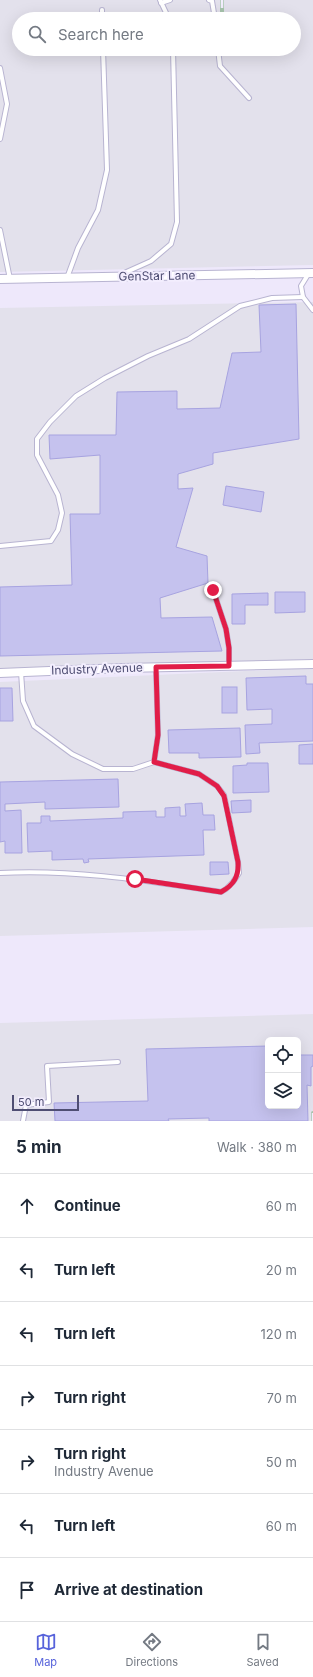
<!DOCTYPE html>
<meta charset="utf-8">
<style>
:root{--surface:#fff;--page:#f2f2f3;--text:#1f2937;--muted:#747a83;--line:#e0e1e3;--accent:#5763db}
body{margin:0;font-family:Inter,sans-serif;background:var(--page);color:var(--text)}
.controls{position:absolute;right:12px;bottom:12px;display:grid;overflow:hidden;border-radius:6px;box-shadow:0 4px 16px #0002}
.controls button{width:36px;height:36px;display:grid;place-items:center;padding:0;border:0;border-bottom:1px solid var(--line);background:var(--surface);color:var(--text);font:20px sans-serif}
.scale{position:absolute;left:12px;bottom:10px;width:67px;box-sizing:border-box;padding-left:4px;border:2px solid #4f4e73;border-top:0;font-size:11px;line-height:14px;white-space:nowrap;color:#4f4e73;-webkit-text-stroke:3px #f3eefe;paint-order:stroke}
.stop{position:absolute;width:12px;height:12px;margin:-9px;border:3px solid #e11d48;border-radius:50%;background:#fff}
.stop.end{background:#e11d48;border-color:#fff;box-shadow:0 1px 4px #0008}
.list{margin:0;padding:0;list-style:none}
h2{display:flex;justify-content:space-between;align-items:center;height:52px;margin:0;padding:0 16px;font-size:17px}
h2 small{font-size:13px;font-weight:400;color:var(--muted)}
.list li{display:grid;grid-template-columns:26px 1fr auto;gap:12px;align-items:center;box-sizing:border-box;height:64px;padding:0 16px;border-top:1px solid var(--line)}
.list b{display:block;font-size:15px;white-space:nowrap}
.list p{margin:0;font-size:13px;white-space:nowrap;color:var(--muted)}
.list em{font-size:13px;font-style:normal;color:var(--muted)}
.icon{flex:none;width:22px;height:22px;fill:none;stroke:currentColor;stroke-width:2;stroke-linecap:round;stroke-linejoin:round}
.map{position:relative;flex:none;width:313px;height:1121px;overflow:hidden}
.search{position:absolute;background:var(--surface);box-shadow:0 4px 16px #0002;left:12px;right:12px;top:12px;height:44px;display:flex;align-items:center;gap:10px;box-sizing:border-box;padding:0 14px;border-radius:22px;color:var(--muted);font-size:15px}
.sheet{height:500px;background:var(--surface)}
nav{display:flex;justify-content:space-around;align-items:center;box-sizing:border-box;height:56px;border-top:1px solid var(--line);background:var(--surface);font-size:11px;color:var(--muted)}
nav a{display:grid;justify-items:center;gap:2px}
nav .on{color:var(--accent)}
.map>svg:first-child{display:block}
.industrial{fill:#e3e1ec;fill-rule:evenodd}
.building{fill:#c5c2ee;stroke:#a7a3e0}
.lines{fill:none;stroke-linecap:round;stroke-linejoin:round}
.lane-casing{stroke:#b8b4d1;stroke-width:6}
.street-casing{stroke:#b8b4d1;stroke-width:10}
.lane{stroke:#fff;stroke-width:4}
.street{stroke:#fff;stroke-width:8}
.rail-casing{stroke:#a7c4ad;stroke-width:4}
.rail{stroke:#f3eefe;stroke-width:2.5;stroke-dasharray:8;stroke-linecap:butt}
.route{stroke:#e11d48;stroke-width:5}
.labels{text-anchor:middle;stroke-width:4;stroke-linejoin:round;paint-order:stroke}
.street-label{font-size:12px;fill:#4f4e73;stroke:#f3eefe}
</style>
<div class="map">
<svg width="313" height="1121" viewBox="0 0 313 1121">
<rect width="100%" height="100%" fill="#eee8fb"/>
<g class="industrial">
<path d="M0 0H313V265L0 272ZM19 19H294V49H19Z"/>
<polygon points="313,302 313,659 0,673 0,308"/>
<polygon points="313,668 313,927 0,936 0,682"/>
<path d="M313 1014V1121H0V1023ZM268 1040H298V1106H268Z"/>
</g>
<g class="building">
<polygon points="296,304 299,439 213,453 213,464 178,474 178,489 193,488 176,547 207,556 208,583 160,598 161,618 212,617 222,651 0,656 0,587 72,585 70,514 100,514 100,455 50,459 49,435 116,435 117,392 177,391 177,409 220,408 232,353 261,352 259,305"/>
<polygon points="226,486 264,492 261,512 223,505"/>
<polygon points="275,592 305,592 305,612 275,613"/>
<polygon points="268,593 268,605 245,605 245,624 232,624 232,594"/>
<polygon points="306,676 306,684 313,684 313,741 259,743 260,753 246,754 245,725 272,724 272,709 247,710 246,678"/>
<rect x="222" y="687" width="15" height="26"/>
<polygon points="0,688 12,688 13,721 0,721"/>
<polygon points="240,728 241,757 199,758 199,753 169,753 168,730"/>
<polygon points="313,744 313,764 299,764 299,745"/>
<polygon points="247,763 268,763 269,792 233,793 233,766 247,765"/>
<polygon points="118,779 119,807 45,809 45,802 5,804 5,811 21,810 22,853 5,853 5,841 0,842 0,782"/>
<polygon points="251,800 251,812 232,813 231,801"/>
<polygon points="202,803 203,815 214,815 215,830 203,830 204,855 88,859 89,862 84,863 83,859 52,860 52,851 28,852 27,823 41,823 41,816 50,816 50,821 123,818 123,812 156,811 156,817 165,817 165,808 180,807 180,816 186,816 185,804"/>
<polygon points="210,862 228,862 229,874 210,875"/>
<polygon points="268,1046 268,1106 298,1106 298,1055 313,1055 313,1066 311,1067 311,1086 307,1085 308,1121 209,1121 209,1118 168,1119 169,1121 55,1121 54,1103 148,1101 146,1049"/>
</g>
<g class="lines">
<g class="lane-casing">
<g id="lane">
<polyline points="160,0 169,19"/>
<polyline points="209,0 212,1 215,19"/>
<polyline points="161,3 170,0"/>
<polyline points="102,10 102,19"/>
<polyline points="218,49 220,66 249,98"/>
<polyline points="0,68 7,104 0,139"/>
<polyline points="0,230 10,279"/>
<polyline points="309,273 301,286 303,297 313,310"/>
<polyline points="122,274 151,261 171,244 177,222 173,49"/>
<polyline points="67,278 78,248 98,210 107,170 103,49"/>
<polyline points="0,546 51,541 58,530 62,513 58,495 37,455 37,439 50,422 76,396 105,378 148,356 189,339 240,306 272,298 303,297"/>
<polyline points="213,590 226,629 229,648 229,666"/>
<polyline points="21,672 23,701 34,726 72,754 103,769 133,769 154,762 158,735 156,667"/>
<path d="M0 873C74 869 147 881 221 892L226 889 233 882 239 873 238 862 224 795 217 786 199 774 154 762"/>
<polyline points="23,1121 26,1105 49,1102 47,1066 118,1062"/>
</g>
</g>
<g class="street-casing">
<g id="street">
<polyline points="0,279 313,273"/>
<polyline points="0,673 123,668 313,664"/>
</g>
</g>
<use href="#lane" class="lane"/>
<use href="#street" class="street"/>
<g class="rail-casing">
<g id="rail">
<polyline points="222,0 222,19"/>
<polyline points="313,1121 313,1113"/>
</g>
</g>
<use href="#rail" class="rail"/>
</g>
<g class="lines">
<path class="route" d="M135 879 221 892C234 885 239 876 238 862L224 796 217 786 199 774 154 762 158 735 156 667 229 666V648L226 629 213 590"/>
</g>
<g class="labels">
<g class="street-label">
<text transform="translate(157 276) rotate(-1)" y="4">GenStar Lane</text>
<text transform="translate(97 669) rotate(-2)" y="4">Industry Avenue</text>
</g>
</g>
</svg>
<div class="controls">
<button><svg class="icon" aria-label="locate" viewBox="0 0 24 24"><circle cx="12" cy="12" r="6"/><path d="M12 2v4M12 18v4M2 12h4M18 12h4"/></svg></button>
<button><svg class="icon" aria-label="layers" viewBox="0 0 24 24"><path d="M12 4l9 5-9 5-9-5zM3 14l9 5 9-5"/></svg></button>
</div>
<div class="scale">50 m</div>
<div class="stop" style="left:135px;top:879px"></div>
<div class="stop end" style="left:213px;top:590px"></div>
<div class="search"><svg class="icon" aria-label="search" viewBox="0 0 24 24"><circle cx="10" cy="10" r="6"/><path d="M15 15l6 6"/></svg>Search here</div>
</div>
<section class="sheet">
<h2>5 min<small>Walk · 380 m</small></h2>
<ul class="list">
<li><svg class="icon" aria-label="ahead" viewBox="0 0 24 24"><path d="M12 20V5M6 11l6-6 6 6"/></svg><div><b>Continue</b></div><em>60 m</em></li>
<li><svg class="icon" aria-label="left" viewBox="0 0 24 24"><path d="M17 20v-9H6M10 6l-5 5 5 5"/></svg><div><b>Turn left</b></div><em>20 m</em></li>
<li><svg class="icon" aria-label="left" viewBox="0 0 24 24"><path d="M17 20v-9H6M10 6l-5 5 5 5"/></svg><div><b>Turn left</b></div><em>120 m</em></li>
<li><svg class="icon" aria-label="right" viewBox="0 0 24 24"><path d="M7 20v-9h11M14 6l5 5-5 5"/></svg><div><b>Turn right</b></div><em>70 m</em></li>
<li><svg class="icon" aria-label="right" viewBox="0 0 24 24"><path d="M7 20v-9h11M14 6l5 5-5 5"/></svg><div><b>Turn right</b><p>Industry Avenue</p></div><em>50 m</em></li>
<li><svg class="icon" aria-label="left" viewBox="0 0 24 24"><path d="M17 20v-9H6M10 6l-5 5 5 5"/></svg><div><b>Turn left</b></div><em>60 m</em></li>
<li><svg class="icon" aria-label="arrive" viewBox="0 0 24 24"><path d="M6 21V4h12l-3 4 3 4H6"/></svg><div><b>Arrive at destination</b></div></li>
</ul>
</section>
<nav>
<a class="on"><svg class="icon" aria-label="map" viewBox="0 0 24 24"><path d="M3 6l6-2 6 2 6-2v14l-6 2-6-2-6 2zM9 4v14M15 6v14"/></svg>Map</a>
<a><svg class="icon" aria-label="directions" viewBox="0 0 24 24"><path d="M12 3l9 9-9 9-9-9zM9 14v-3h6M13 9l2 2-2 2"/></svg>Directions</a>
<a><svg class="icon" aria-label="saved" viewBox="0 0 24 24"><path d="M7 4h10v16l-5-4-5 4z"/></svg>Saved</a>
</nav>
